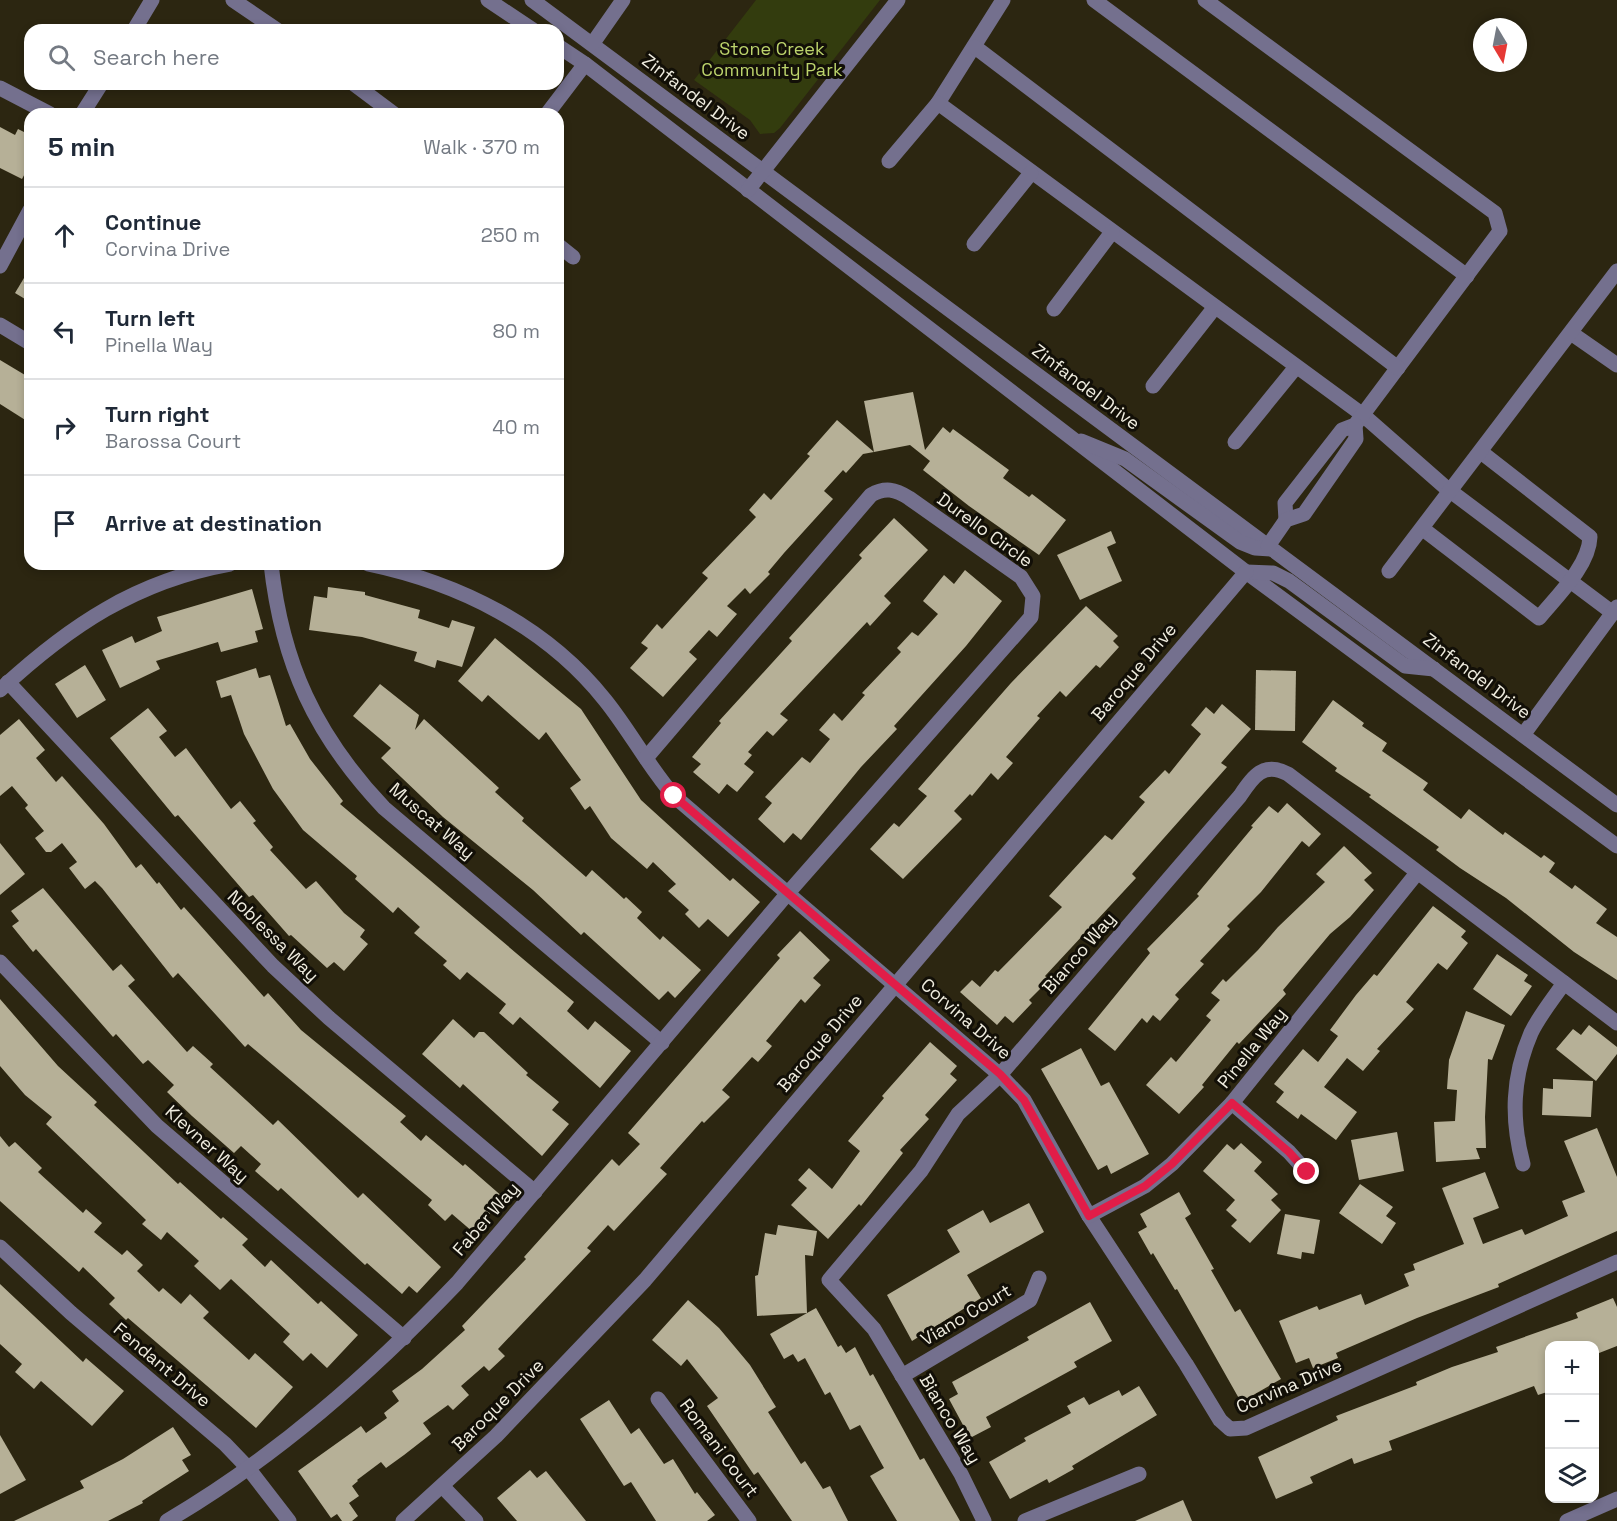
<!DOCTYPE html>
<meta charset="utf-8">
<style>
:root{--surface:#fff;--page:#f2f2f3;--text:#1f2937;--muted:#747a83;--line:#e0e1e3}
body{margin:0;font-family:"Space Grotesk",sans-serif;background:var(--page);color:var(--text)}
.controls{position:absolute;right:18px;bottom:18px;display:grid;overflow:hidden;border-radius:12px;box-shadow:0 3px 9px #0003}
.controls button{width:54px;height:54px;display:grid;place-items:center;padding:0;border:0;border-bottom:2px solid var(--line);background:var(--surface);color:var(--text);font:30px sans-serif}
.compass{position:absolute;left:1473px;top:18px;width:54px;height:54px;border-radius:50%;background:var(--surface);box-shadow:0 3px 9px #0003;rotate:170deg}
.stop{position:absolute;width:18px;height:18px;margin:-14px;border:4px solid #e11d48;border-radius:50%;background:#fff}
.stop.end{background:#e11d48;border-color:#fff;box-shadow:0 2px 6px #0008}
.list{margin:0;padding:0;list-style:none}
h2{display:flex;justify-content:space-between;align-items:center;height:78px;margin:0;padding:0 24px;font-size:26px}
h2 small{font-size:20px;font-weight:400;color:var(--muted)}
.list li{display:grid;grid-template-columns:39px 1fr auto;gap:18px;align-items:center;box-sizing:border-box;height:96px;padding:0 24px;border-top:2px solid var(--line)}
.list b{display:block;font-size:22px;white-space:nowrap}
.list p{margin:0;font-size:20px;white-space:nowrap;color:var(--muted)}
.list em{font-size:20px;font-style:normal;color:var(--muted)}
.icon{flex:none;width:33px;height:33px;fill:none;stroke:currentColor;stroke-width:2;stroke-linecap:round;stroke-linejoin:round}
.map{position:relative;flex:none;width:1617px;height:1521px;overflow:hidden}
.search{position:absolute;background:var(--surface);box-shadow:0 3px 9px #0003;left:24px;top:24px;width:540px;height:66px;display:flex;align-items:center;gap:15px;box-sizing:border-box;padding:0 21px;border-radius:18px;color:var(--muted);font-size:22px}
.panel{position:absolute;background:var(--surface);box-shadow:0 3px 9px #0003;left:24px;top:108px;width:540px;height:462px;border-radius:18px}
.map>svg:first-child{display:block}
.green{fill:#333c0e}
.building{fill:#b6b097}
.lines{fill:none;stroke-linecap:round;stroke-linejoin:round}
.minor{stroke:#74708e;stroke-width:15}
.route{stroke:#e11d48;stroke-width:8}
.labels{text-anchor:middle;stroke-width:6;stroke-linejoin:round;paint-order:stroke}
.park-label{font-size:18px;fill:#bdd46c;stroke:#120f07}
.street-label{font-size:18px;fill:#efecdf;stroke:#120f07}
</style>
<div class="map">
<svg width="1617" height="1521" viewBox="0 0 1617 1521">
<rect width="100%" height="100%" fill="#2c2611"/>
<polygon class="green" points="756,0 880,0 780,128 774,133 760,134 750,120 694,80"/>
<g class="building">
<polygon points="0,127 15,135 18,129 30,135 30,164 22,179 0,168"/>
<polygon points="30,268 30,302 15,293"/>
<polygon points="0,360 30,378 30,423 0,404"/>
<polygon points="913,392 925,450 943,427 950,433 953,429 1009,470 1003,478 1029,497 1032,494 1066,520 1039,555 969,506 923,470 930,461 910,445 874,452 864,401"/>
<polygon points="837,420 874,452 863,454 846,473 843,470 824,491 833,499 784,553 768,572 770,574 750,594 745,588 727,606 737,614 717,637 709,630 689,652 697,659 663,697 630,668 648,648 641,643 657,624 662,629 708,578 702,573 756,517 749,510 764,493 771,500 810,456 807,454"/>
<polygon points="894,518 928,550 884,596 891,603 870,626 867,622 780,714 788,720 773,736 767,731 748,752 752,755 744,764 754,772 737,792 727,784 719,794 693,772 701,764 692,757 721,723 719,721 792,641 789,638 862,558 859,555"/>
<polygon points="1111,531 1116,543 1107,547 1122,581 1080,600 1057,555"/>
<polygon points="965,570 1002,601 966,646 894,726 897,729 861,767 801,840 793,833 784,843 758,819 772,803 765,797 802,757 810,763 830,739 819,730 834,713 842,721 865,695 862,693 901,652 897,648 912,632 918,636 938,614 923,601 944,575 954,584"/>
<polygon points="328,587 365,592 365,595 420,610 418,618 449,628 452,620 475,627 462,667 437,660 435,668 414,661 417,652 362,637 309,630 314,596 327,598"/>
<polygon points="252,589 263,629 255,631 258,642 221,652 218,642 156,661 160,669 120,688 102,650 132,636 135,643 162,631 157,617"/>
<polygon points="1086,606 1118,636 1113,641 1119,647 1100,668 1096,665 1066,697 1060,691 1037,716 1040,718 1006,757 1013,763 998,780 991,773 972,796 970,794 954,811 962,819 903,879 870,849 894,823 899,827 927,796 918,789 1011,683"/>
<polygon points="495,638 581,709 641,800 730,881 733,878 760,902 728,937 708,919 699,928 685,914 689,910 668,891 676,884 653,862 647,869 611,838 590,806 585,810 570,788 581,780 546,732 539,740 488,695 482,702 458,681"/>
<polygon points="85,665 106,700 77,718 55,684"/>
<polygon points="256,668 259,678 270,675 286,726 290,724 310,759 343,801 340,804 574,1002 567,1011 588,1030 595,1021 631,1051 600,1088 520,1017 513,1025 499,1013 506,1004 467,972 460,980 443,965 447,961 414,933 420,927 398,907 393,913 355,879 357,876 303,830 273,789 244,734 231,695 221,698 216,681"/>
<polygon points="1256,670 1296,671 1295,731 1255,730"/>
<polygon points="380,684 419,715 415,730 424,719 499,788 495,792 524,818 522,821 586,877 592,870 624,899 626,897 642,912 637,918 660,940 663,936 701,970 675,998 668,991 659,1000 584,932 581,935 533,890 443,817 381,758 391,748 353,716"/>
<polygon points="1333,700 1364,723 1362,726 1387,743 1382,751 1428,783 1423,790 1461,819 1469,809 1503,835 1505,832 1541,858 1544,855 1555,863 1549,872 1572,889 1575,885 1607,909 1596,923 1617,937 1617,980 1574,952 1506,898 1460,868 1436,850 1439,847 1369,797 1371,795 1335,771 1337,768 1302,742"/>
<polygon points="1222,704 1251,729 1221,763 1227,767 1132,874 1136,878 1045,976 1049,980 1029,1000 1032,1003 1013,1023 1005,1016 997,1025 960,992 972,980 980,987 995,970 998,972 1062,907 1049,896 1105,835 1112,840 1145,802 1139,797 1165,770 1169,774 1201,734 1191,725 1206,707 1214,714"/>
<polygon points="148,708 167,731 159,737 175,757 186,748 231,809 240,801 256,821 253,823 273,847 270,850 306,889 316,881 344,913 365,930 360,937 368,944 344,971 334,962 327,968 291,935 289,936 253,895 249,897 178,815 175,817 110,738"/>
<polygon points="19,719 45,750 36,758 56,782 62,776 104,824 136,868 141,864 157,884 159,882 181,910 184,907 264,997 268,993 301,1030 406,1116 400,1122 421,1141 426,1135 463,1166 465,1164 504,1198 473,1232 452,1214 445,1221 428,1205 432,1200 248,1044 245,1047 178,973 173,978 102,888 95,881 85,889 69,868 77,862 62,843 51,852 46,852 35,838 44,831 25,808 28,805 12,786 0,796 0,735"/>
<polygon points="1287,803 1321,834 1309,847 1302,841 1261,892 1227,926 1230,929 1200,961 1204,964 1175,995 1179,999 1160,1021 1153,1015 1147,1023 1142,1018 1115,1051 1088,1029 1150,953 1147,949 1199,896 1197,894 1253,827 1251,826 1269,806 1278,813"/>
<polygon points="0,843 25,874 0,895"/>
<polygon points="1344,846 1372,873 1364,880 1374,890 1350,917 1330,934 1283,990 1286,994 1239,1044 1237,1042 1202,1085 1204,1087 1179,1114 1146,1085 1171,1057 1176,1062 1211,1020 1206,1016 1220,1000 1211,993 1223,979 1226,982 1258,950 1278,927 1325,882 1316,874"/>
<polygon points="43,888 113,971 121,964 135,980 128,986 187,1052 193,1046 213,1064 210,1067 273,1125 278,1120 358,1198 363,1193 441,1267 417,1293 409,1286 402,1294 367,1263 365,1265 281,1188 278,1191 255,1171 261,1164 241,1146 234,1153 192,1116 167,1092 174,1085 148,1060 143,1064 116,1034 113,1037 36,949 33,952 12,926 19,921 11,911"/>
<polygon points="1433,906 1466,931 1461,937 1468,943 1447,970 1438,963 1406,1002 1414,1009 1377,1049 1380,1051 1363,1071 1347,1058 1324,1087 1357,1112 1336,1140 1301,1114 1298,1119 1276,1102 1284,1092 1274,1084 1303,1049 1318,1062 1338,1036 1330,1030 1356,995 1374,974 1377,976"/>
<polygon points="800,931 830,960 813,978 821,985 805,1003 801,999 766,1041 772,1046 758,1062 752,1057 722,1090 730,1097 704,1123 702,1121 660,1168 667,1174 614,1231 608,1225 587,1248 591,1251 498,1349 505,1356 489,1371 484,1366 461,1386 469,1395 453,1410 448,1405 423,1423 431,1434 404,1455 386,1468 381,1462 357,1480 358,1481 352,1486 359,1496 349,1503 358,1516 352,1521 342,1521 337,1514 331,1518 298,1471 361,1426 366,1433 387,1418 384,1413 399,1401 392,1391 422,1369 465,1330 462,1326 526,1259 524,1257 612,1159 619,1166 640,1144 628,1133 780,958 777,955"/>
<polygon points="1497,954 1528,975 1524,981 1532,986 1511,1016 1473,989"/>
<polygon points="0,999 58,1066 97,1102 94,1105 178,1184 180,1182 221,1219 223,1217 248,1239 242,1245 265,1267 271,1260 318,1304 321,1301 358,1335 327,1368 311,1353 303,1361 283,1342 290,1334 231,1279 220,1290 194,1266 199,1261 167,1232 161,1240 142,1224 146,1220 46,1124 52,1117 25,1095 0,1066"/>
<polygon points="1466,1011 1505,1025 1492,1060 1488,1059 1485,1117 1486,1148 1476,1148 1480,1159 1436,1162 1434,1122 1455,1121 1457,1090 1447,1089 1449,1060"/>
<polygon points="453,1019 474,1038 479,1032 484,1032 528,1073 526,1075 559,1102 552,1110 569,1124 542,1156 463,1084 460,1088 422,1054"/>
<polygon points="1589,1025 1617,1047 1617,1054 1596,1081 1556,1049 1573,1029 1581,1035"/>
<polygon points="930,1042 957,1066 950,1074 957,1080 925,1115 929,1119 900,1150 903,1153 861,1206 859,1204 828,1239 791,1205 807,1188 798,1180 809,1168 832,1189 860,1151 848,1141 884,1098 882,1096"/>
<polygon points="1081,1048 1101,1086 1109,1082 1149,1154 1111,1174 1107,1165 1098,1170 1041,1069"/>
<polygon points="1553,1079 1593,1081 1591,1117 1542,1115 1543,1088 1553,1089"/>
<polygon points="1597,1128 1617,1177 1617,1231 1498,1284 1499,1287 1417,1318 1336,1353 1338,1358 1313,1368 1309,1358 1296,1363 1279,1321 1317,1306 1319,1310 1361,1294 1365,1305 1409,1286 1404,1274 1415,1270 1413,1264 1464,1244 1442,1188 1485,1172 1499,1208 1473,1218 1483,1244 1522,1229 1525,1235 1568,1216 1562,1201 1585,1192 1564,1141"/>
<polygon points="1397,1132 1404,1171 1359,1180 1351,1140"/>
<polygon points="0,1136 9,1147 15,1142 42,1168 38,1172 83,1213 86,1209 102,1223 94,1232 122,1255 127,1250 143,1265 137,1271 159,1292 163,1288 181,1304 190,1294 209,1312 203,1318 249,1360 255,1353 293,1387 256,1428 128,1318 126,1320 109,1304 115,1298 83,1267 79,1272 0,1201"/>
<polygon points="1241,1143 1262,1162 1254,1171 1278,1194 1271,1200 1281,1210 1250,1243 1231,1226 1237,1220 1226,1210 1235,1200 1203,1171 1227,1144 1234,1150"/>
<polygon points="1360,1184 1393,1207 1386,1216 1396,1223 1382,1244 1339,1213"/>
<polygon points="1179,1192 1191,1214 1185,1218 1214,1269 1211,1270 1235,1312 1240,1309 1281,1379 1241,1402 1177,1289 1175,1290 1153,1253 1151,1255 1138,1232 1147,1227 1140,1214"/>
<polygon points="1029,1203 1044,1232 967,1275 981,1298 912,1341 887,1295 960,1252 947,1230 983,1210 990,1223"/>
<polygon points="1285,1214 1320,1220 1314,1254 1302,1252 1301,1259 1277,1254"/>
<polygon points="778,1225 817,1231 813,1256 805,1255 807,1313 816,1308 838,1347 841,1345 846,1353 855,1347 870,1376 873,1374 920,1460 924,1458 960,1521 897,1521 870,1476 884,1468 860,1425 850,1430 830,1392 825,1395 805,1358 798,1362 793,1354 784,1359 770,1334 807,1313 757,1316 755,1276 758,1275 765,1233 776,1235"/>
<polygon points="0,1284 83,1362 86,1358 124,1391 92,1426 41,1381 34,1389 15,1372 22,1364 0,1344"/>
<polygon points="1613,1298 1617,1307 1617,1346 1594,1355 1594,1346 1550,1346 1550,1391 1538,1395 1534,1386 1389,1441 1392,1450 1354,1464 1352,1458 1310,1477 1313,1483 1276,1499 1258,1457 1338,1420 1336,1416 1417,1385 1416,1382 1452,1367 1498,1352 1496,1347 1578,1318 1576,1313"/>
<polygon points="688,1300 719,1328 750,1365 776,1407 768,1412 801,1464 805,1461 823,1489 830,1486 848,1521 792,1521 758,1472 754,1475 707,1406 718,1398 687,1359 681,1366 652,1340"/>
<polygon points="1090,1302 1112,1341 1074,1362 1077,1367 986,1417 991,1427 970,1438 949,1399 958,1394 952,1382 1029,1340 1027,1337"/>
<polygon points="1139,1386 1157,1415 1072,1466 1074,1469 1049,1483 1047,1479 1010,1499 989,1462 1026,1441 1024,1438 1071,1413 1067,1406 1084,1397 1089,1405 1119,1390 1122,1396"/>
<polygon points="609,1400 631,1434 639,1428 664,1464 673,1459 695,1494 697,1492 715,1515 707,1521 656,1521 631,1482 624,1486 580,1419"/>
<polygon points="173,1427 191,1455 182,1460 189,1471 142,1501 143,1503 108,1521 14,1521 84,1488 80,1481 123,1459"/>
<polygon points="0,1435 26,1480 0,1494"/>
<polygon points="530,1470 537,1478 546,1471 586,1521 517,1521 497,1498"/>
<polygon points="1183,1500 1192,1521 1135,1521"/>
</g>
<g class="lines">
<g class="minor">
<polyline points="233,0 277,30"/>
<polyline points="488,0 533,30"/>
<polyline points="532,0 1617,805"/>
<polyline points="1003,0 938,103 1363,415 1445,487 1613,613"/>
<polyline points="1094,0 1467,276"/>
<polyline points="1205,0 1495,213 1500,231 1355,425 1342,430 1285,503 1286,520"/>
<polyline points="134,30 152,0"/>
<polyline points="593,43 623,0"/>
<polyline points="558,46 585,64 1246,572 1617,846"/>
<polyline points="975,47 1398,368"/>
<polyline points="354,84 394,114"/>
<polyline points="0,88 50,114"/>
<polyline points="82,114 101,84"/>
<polyline points="547,114 585,64"/>
<polyline points="889,161 938,103"/>
<polyline points="748,190 898,0"/>
<polyline points="974,244 1031,173"/>
<polyline points="558,245 573,257"/>
<polyline points="0,266 30,210"/>
<polyline points="1054,309 1112,232"/>
<polyline points="0,325 30,343"/>
<polyline points="1571,333 1617,365"/>
<polyline points="1153,386 1215,307"/>
<polyline points="1081,441 1125,459 1240,542 1255,548 1271,549"/>
<polyline points="1235,442 1296,367"/>
<path d="M1423 529 1539 618C1557 596 1589 566 1590 537L1481 452"/>
<polyline points="1268,546 1286,520 1304,514 1356,439 1355,425"/>
<path d="M271 564C282 663 315 735 384 808L662 1043"/>
<path d="M368 564C459 583 546 626 605 700 630 731 648 766 674 796L1000 1075 1024 1100 1089 1216 1186 1364 1220 1420 1230 1429 1246 1428 1617 1262"/>
<polyline points="1389,571 1617,271"/>
<polyline points="1246,572 1273,573 1289,581 1405,666 1434,669"/>
<polyline points="8,682 273,966 329,1018 535,1192"/>
<path d="M0 690C69 626 136 581 230 564"/>
<polyline points="1523,735 1617,607"/>
<polyline points="0,962 157,1126 404,1338"/>
<polyline points="1232,1103 1289,1152 1307,1172"/>
<path d="M1523 1164C1511 1119 1512 1077 1531 1033 1539 1016 1553 999 1564 983"/>
<polyline points="1089,1216 1145,1186 1172,1164 1232,1103 1417,873"/>
<polyline points="0,1247 71,1313 225,1444 248,1468 289,1521"/>
<polyline points="902,1376 1030,1300 1039,1278"/>
<polyline points="658,1399 749,1521"/>
<polyline points="443,1487 476,1521"/>
<path d="M167 1521C276 1457 370 1374 457 1283L788 893 1031 617 1033 596 1021 577 909 498C895 489 885 487 871 495L646 758"/>
<polyline points="403,1521 496,1436 645,1280 1246,572"/>
<path d="M984 1521 961 1474 874 1329 829 1280 921 1171 958 1114 1000 1075 1240 796C1253 776 1264 761 1288 774L1617 1023"/>
<polyline points="1025,1521 1139,1474"/>
<polyline points="1567,1521 1617,1499"/>
</g>
</g>
<g class="lines">
<polyline class="route" points="674,796 1000,1074 1024,1100 1089,1216 1145,1186 1172,1164 1232,1103 1289,1152 1307,1172"/>
</g>
<g class="labels">
<g class="park-label">
<text x="772" y="55">Stone Creek<tspan x="772" dy="21">Community Park</tspan></text>
</g>
<g class="street-label">
<text transform="translate(696 97) rotate(37)" y="6">Zinfandel Drive</text>
<text transform="translate(1086 387) rotate(37)" y="6">Zinfandel Drive</text>
<text transform="translate(985 530) rotate(36)" y="6">Durello Circle</text>
<text transform="translate(1134 672) rotate(-50)" y="6">Baroque Drive</text>
<text transform="translate(1477 676) rotate(37)" y="6">Zinfandel Drive</text>
<text transform="translate(432 821) rotate(41)" y="6">Muscat Way</text>
<text transform="translate(273 936) rotate(45)" y="6">Noblessa Way</text>
<text transform="translate(1079 953) rotate(-49)" y="6">Bianco Way</text>
<text transform="translate(966 1019) rotate(41)" y="6">Corvina Drive</text>
<text transform="translate(820 1043) rotate(-50)" y="6">Baroque Drive</text>
<text transform="translate(1252 1048) rotate(-51)" y="6">Pinella Way</text>
<text transform="translate(207 1144) rotate(42)" y="6">Klevner Way</text>
<text transform="translate(486 1219) rotate(-49)" y="6">Faber Way</text>
<text transform="translate(966 1315) rotate(-31)" y="6">Viano Court</text>
<text transform="translate(162 1365) rotate(40)" y="6">Fendant Drive</text>
<text transform="translate(1289 1386) rotate(-23)" y="6">Corvina Drive</text>
<text transform="translate(498 1405) rotate(-45)" y="6">Baroque Drive</text>
<text transform="translate(950 1419) rotate(59)" y="6">Bianco Way</text>
<text transform="translate(719 1448) rotate(53)" y="6">Romani Court</text>
</g>
</g>
</svg>
<div class="controls">
<button>+</button>
<button>−</button>
<button><svg class="icon" aria-label="layers" viewBox="0 0 24 24"><path d="M12 4l9 5-9 5-9-5zM3 14l9 5 9-5"/></svg></button>
</div>
<svg class="compass" viewBox="-18 -18 36 36"><path d="M0-13l5 13h-10z" fill="#e53935"/><path d="M0 13l5-13h-10z" fill="#747a83"/></svg>
<div class="stop" style="left:674px;top:796px"></div>
<div class="stop end" style="left:1307px;top:1172px"></div>
<div class="search"><svg class="icon" aria-label="search" viewBox="0 0 24 24"><circle cx="10" cy="10" r="6"/><path d="M15 15l6 6"/></svg>Search here</div>
<section class="panel">
<h2>5 min<small>Walk · 370 m</small></h2>
<ul class="list">
<li><svg class="icon" aria-label="ahead" viewBox="0 0 24 24"><path d="M12 20V5M6 11l6-6 6 6"/></svg><div><b>Continue</b><p>Corvina Drive</p></div><em>250 m</em></li>
<li><svg class="icon" aria-label="left" viewBox="0 0 24 24"><path d="M17 20v-9H6M10 6l-5 5 5 5"/></svg><div><b>Turn left</b><p>Pinella Way</p></div><em>80 m</em></li>
<li><svg class="icon" aria-label="right" viewBox="0 0 24 24"><path d="M7 20v-9h11M14 6l5 5-5 5"/></svg><div><b>Turn right</b><p>Barossa Court</p></div><em>40 m</em></li>
<li><svg class="icon" aria-label="arrive" viewBox="0 0 24 24"><path d="M6 21V4h12l-3 4 3 4H6"/></svg><div><b>Arrive at destination</b></div></li>
</ul>
</section>
</div>
